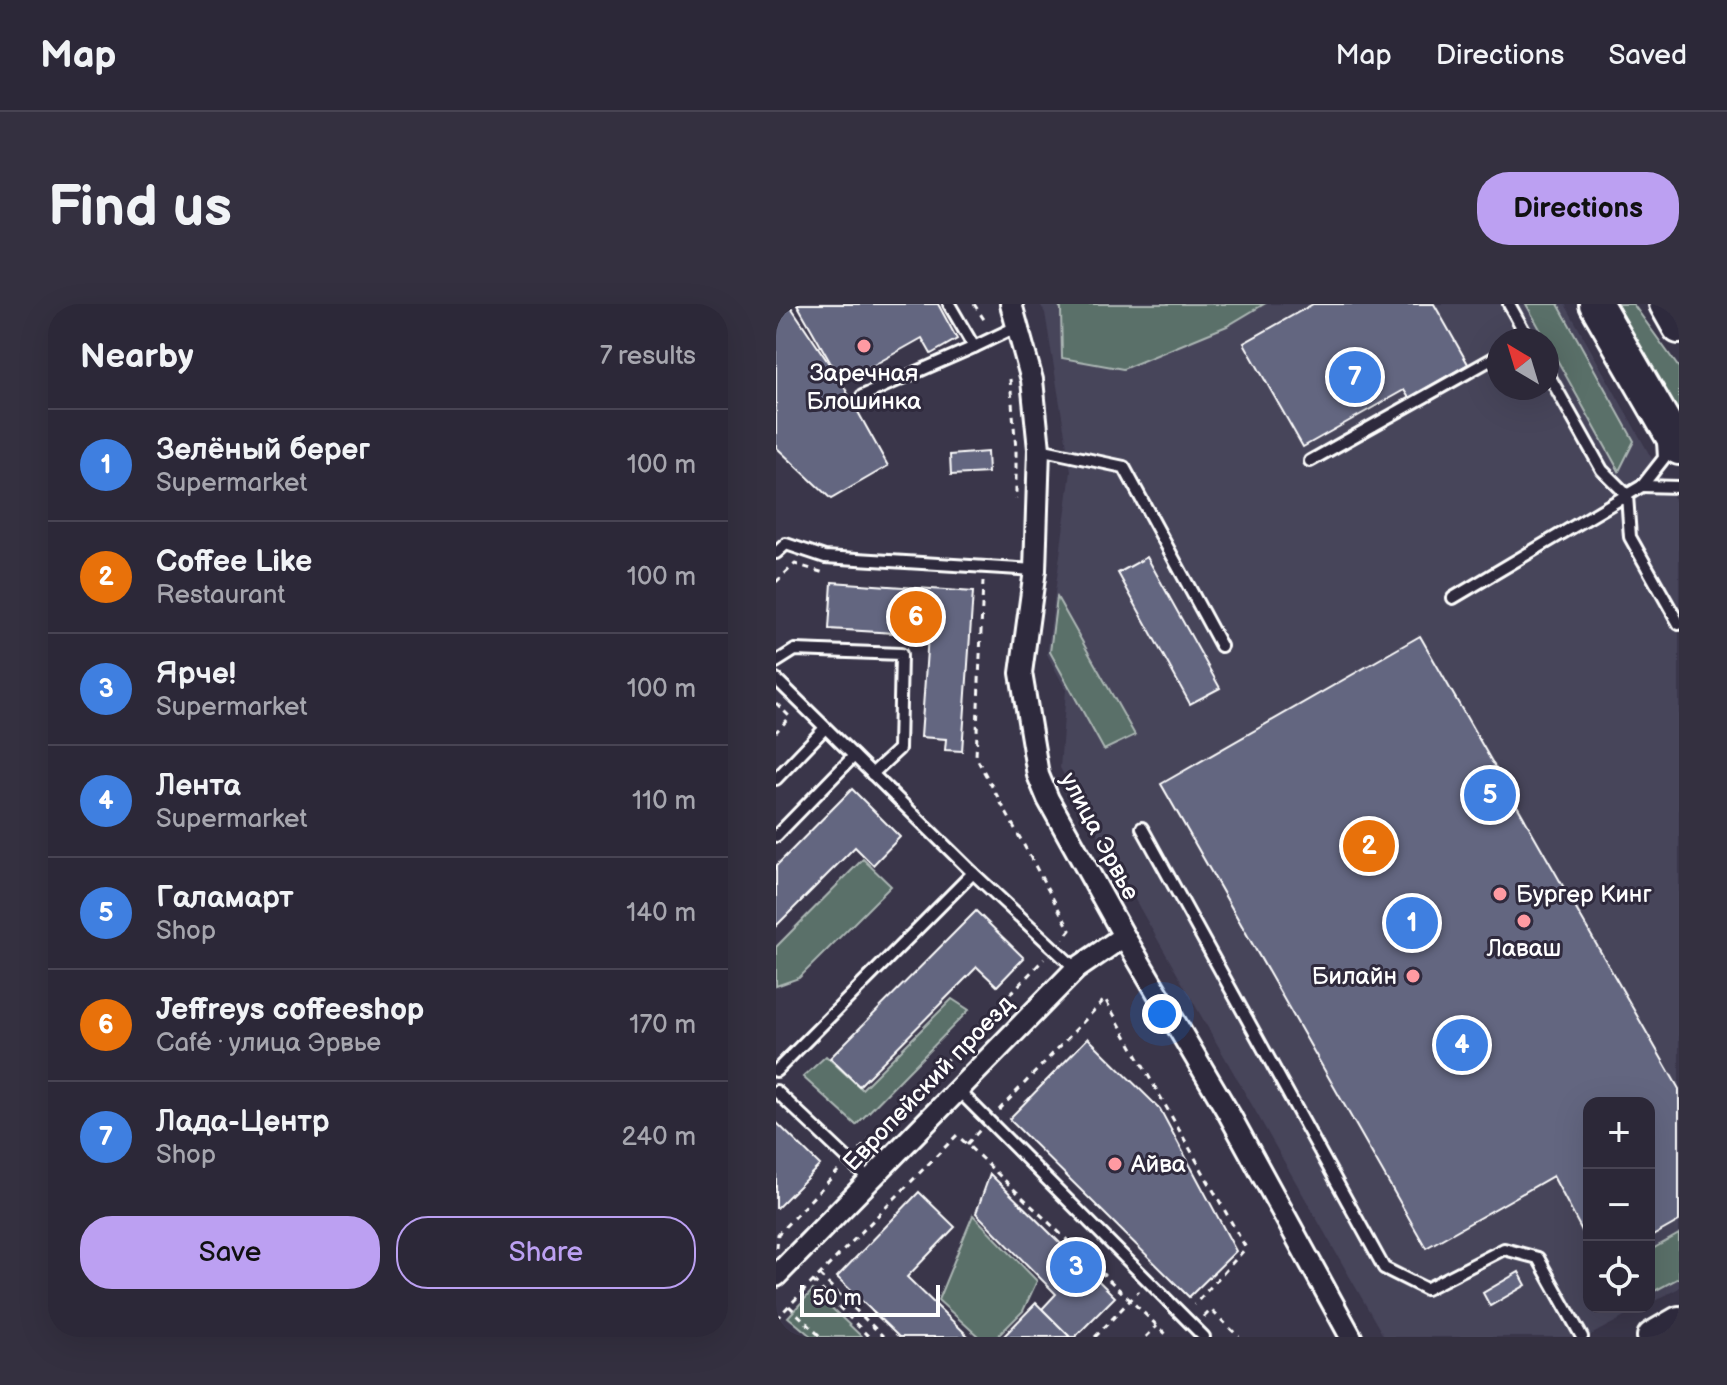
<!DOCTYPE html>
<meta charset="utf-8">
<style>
:root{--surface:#2c2838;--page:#343040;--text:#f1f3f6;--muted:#a6a6ae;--line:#484453;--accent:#bca0f2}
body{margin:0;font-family:"Balsamiq Sans",sans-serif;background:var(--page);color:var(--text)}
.controls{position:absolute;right:24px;bottom:24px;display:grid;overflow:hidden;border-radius:16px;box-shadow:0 8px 32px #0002}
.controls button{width:72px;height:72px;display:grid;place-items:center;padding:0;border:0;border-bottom:2px solid var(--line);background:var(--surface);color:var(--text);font:40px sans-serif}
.compass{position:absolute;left:711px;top:24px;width:72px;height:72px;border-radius:50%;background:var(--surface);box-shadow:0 8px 32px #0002;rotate:322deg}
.scale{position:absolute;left:24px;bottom:20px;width:140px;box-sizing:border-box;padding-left:8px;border:4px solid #fff;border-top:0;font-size:22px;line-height:28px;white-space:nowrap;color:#fff;-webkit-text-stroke:6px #2f2a3d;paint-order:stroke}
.you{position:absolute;left:386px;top:710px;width:28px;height:28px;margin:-20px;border:6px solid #fff;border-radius:50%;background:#1a73e8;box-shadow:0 0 0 12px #1a73e833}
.badge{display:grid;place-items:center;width:52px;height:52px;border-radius:50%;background:var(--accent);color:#fff;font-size:26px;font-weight:700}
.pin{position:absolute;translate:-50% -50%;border:4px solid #fff;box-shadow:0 2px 8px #0006}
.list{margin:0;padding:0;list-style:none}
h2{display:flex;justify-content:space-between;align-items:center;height:104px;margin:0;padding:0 32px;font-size:34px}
h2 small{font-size:26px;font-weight:400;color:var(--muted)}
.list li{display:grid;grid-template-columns:52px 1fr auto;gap:24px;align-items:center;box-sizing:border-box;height:112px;padding:0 32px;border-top:2px solid var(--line)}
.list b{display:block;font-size:30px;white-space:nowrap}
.list p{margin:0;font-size:26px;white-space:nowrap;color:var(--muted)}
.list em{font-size:26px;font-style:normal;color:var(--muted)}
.actions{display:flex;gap:16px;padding:24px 32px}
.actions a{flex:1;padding:18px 0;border:2px solid var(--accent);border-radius:32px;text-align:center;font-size:28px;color:var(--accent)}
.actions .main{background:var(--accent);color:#111}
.icon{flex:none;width:44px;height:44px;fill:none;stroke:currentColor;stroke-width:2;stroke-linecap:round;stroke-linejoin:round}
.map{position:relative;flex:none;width:903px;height:1033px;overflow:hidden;border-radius:32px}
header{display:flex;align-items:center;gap:48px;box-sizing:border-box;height:112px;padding:0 40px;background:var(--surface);border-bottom:2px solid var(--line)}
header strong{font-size:38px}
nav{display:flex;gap:44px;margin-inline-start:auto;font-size:28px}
.intro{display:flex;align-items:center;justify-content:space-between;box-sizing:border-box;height:192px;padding:0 48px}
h1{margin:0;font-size:56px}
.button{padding:20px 36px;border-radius:32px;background:var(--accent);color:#111;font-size:28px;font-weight:700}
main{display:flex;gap:48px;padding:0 48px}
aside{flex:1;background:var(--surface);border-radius:32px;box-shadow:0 8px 32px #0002}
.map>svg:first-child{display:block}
.built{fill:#47445a;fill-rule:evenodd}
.green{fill:#5a6f69;stroke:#acb7b4;stroke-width:2}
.building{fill:#646680;stroke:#fff;stroke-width:2}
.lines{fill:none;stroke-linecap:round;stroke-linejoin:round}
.lane-casing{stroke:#fff;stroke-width:16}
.street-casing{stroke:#fff;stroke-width:26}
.secondary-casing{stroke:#fff;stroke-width:36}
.primary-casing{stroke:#fff;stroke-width:38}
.path{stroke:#fff;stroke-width:3;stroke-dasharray:6 6;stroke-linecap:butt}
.lane{stroke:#2f2a3d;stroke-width:10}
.street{stroke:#2f2a3d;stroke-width:20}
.secondary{stroke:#2f2a3d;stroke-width:30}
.primary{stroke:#2f2a3d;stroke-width:32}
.poi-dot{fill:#ff9aa2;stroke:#2f2a3d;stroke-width:3}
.labels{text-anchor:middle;stroke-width:6;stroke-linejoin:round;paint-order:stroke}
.poi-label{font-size:24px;fill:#fff;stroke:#2f2a3d}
.street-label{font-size:24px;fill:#fff;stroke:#2f2a3d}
</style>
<header>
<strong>Map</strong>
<nav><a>Map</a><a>Directions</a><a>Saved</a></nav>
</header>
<div class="intro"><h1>Find us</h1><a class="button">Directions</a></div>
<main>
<aside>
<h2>Nearby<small>7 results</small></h2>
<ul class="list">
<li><span class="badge" style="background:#3f7fe0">1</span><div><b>Зелёный берег</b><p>Supermarket</p></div><em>100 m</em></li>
<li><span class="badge" style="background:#e8710a">2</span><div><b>Coffee Like</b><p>Restaurant</p></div><em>100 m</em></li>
<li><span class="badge" style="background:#3f7fe0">3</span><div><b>Ярче!</b><p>Supermarket</p></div><em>100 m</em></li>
<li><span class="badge" style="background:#3f7fe0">4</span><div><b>Лента</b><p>Supermarket</p></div><em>110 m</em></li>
<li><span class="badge" style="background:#3f7fe0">5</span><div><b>Галамарт</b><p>Shop</p></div><em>140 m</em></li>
<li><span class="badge" style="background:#e8710a">6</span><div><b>Jeffreys coffeeshop</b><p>Café · улица Эрвье</p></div><em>170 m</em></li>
<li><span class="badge" style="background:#3f7fe0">7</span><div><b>Лада-Центр</b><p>Shop</p></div><em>240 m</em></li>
</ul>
<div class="actions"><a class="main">Save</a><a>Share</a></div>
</aside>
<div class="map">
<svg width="903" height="1033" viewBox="0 0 903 1033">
<rect width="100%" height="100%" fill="#3a364a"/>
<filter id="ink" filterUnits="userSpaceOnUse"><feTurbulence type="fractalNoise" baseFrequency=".0125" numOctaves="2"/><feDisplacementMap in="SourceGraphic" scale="16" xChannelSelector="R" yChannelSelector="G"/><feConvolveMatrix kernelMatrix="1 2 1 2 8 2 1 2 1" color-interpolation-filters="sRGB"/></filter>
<g filter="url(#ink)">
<path class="built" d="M264 0H789L903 203V984L873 1000V799H813V1003H867L811 1033H608L284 464 290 386 271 350 295 167 269 9ZM723 36H771V84H723Z"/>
<g class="green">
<polygon points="282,0 488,0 451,22 347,65 286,54 285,5"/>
<polygon points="750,0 782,0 858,137 843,167"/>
<polygon points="838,0 857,0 903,64 903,113"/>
<polygon points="281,293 359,431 328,446 274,348"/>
<polygon points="87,555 115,582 23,674 0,682 0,643"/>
<polygon points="176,695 193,706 80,821 27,773 50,752 86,785"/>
<polygon points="197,911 261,977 247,1007 221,1033 203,1033 162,996"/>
<polygon points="903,930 903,974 873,990 873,947"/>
<polygon points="37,986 86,1033 36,1033 12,1013"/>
</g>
<g class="building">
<polygon points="0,0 13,0 66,79 112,162 55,195 0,143"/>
<polygon points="21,0 162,0 181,35 155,50 146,34 66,79"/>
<polygon points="537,0 658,0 692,60 633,94 628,86 527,143 468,39"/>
<polygon points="211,148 212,169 175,171 174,151"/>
<polygon points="371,253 444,384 414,400 342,269"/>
<polygon points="56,278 197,288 186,447 169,446 170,435 145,433 152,331 53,325"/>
<polygon points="644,332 903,785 903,917 873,934 873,799 813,799 813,940 777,872 650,944 385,480"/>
<polygon points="76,485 124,533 97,561 79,543 0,622 0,562"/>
<polygon points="200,607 248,654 221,682 201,663 83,782 54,754"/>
<polygon points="312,734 384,805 460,947 413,993 233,815"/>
<polygon points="0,818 44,861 1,904 0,904"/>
<polygon points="214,870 339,993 299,1033 294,1033 266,1005 280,990 200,909"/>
<polygon points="143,888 179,923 131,973 193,1033 123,1033 61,973"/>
<polygon points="743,968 750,981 714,1002 707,989"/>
<polygon points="260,999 294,1033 227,1033"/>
</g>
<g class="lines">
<g class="lane-casing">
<g id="lane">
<polyline points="733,0 753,36"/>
<polyline points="198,43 242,22"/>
<polyline points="771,68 826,166 851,191 854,233 903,320"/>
<polyline points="86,92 198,43 173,0"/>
<polyline points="263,145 348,163 445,342"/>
<polyline points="534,157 723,51"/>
<polyline points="866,182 903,183"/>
<polyline points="0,249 10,240 49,253 259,266"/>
<polyline points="677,294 866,182 888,154 887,137"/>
<polyline points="0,358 19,346 125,350 123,445 96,470"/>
<polyline points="0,375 197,569 300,665"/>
<polyline points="0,475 49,424"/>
<polyline points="366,524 608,964 650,985 728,945 762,954 806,1033"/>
<polyline points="0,532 78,452"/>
<polyline points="0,767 197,569"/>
<polyline points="182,786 428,1033"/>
<polyline points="0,787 94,876"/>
</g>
</g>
<g class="street-casing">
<g id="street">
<polyline points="235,0 256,76 263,145 259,266 245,369 262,471 272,495 348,632 453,810 575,1033"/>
<polyline points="0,972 300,665 348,632"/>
</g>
</g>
<g class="secondary-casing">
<polyline id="secondary" points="877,1033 903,1018"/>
</g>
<g class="primary-casing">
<g id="primary">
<polyline points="820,0 903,144"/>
<polyline points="890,0 903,23"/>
</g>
</g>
<g class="path">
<polyline points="198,0 211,20"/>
<polyline points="234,75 240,145 240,195"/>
<polyline points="207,277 200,453 294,626 287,635"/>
<polyline points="0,278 19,260 48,269"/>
<polyline points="0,399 14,413 0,428"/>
<polyline points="223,806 329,695 470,944 418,1001"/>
<polyline points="191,840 204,826"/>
<polyline points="84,845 268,655"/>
<polyline points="1,944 2,930 62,867"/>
<polyline points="43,971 108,1033"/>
<polyline points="37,977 93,1033"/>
<polyline points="13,1002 45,1033"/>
<polyline points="428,1013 435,1006 463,1033"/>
<polyline points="0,1015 181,831 393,1033"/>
<polyline points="319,1033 363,987"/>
<polyline points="370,1033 381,1022"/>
</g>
<use href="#lane" class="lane"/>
<use href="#street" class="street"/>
<use href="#secondary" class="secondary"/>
<use href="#primary" class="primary"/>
</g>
</g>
<g class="poi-dot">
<circle cx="88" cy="42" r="8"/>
<circle cx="724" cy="590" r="8"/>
<circle cx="748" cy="617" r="8"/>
<circle cx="637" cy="672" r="8"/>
<circle cx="339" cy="860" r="8"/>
</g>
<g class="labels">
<g class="poi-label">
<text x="88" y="77">Заречная<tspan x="88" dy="28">Блошинка</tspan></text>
<text x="740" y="598" text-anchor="start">Бургер Кинг</text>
<text x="748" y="652">Лаваш</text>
<text x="621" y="680" text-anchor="end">Билайн</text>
<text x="355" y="868" text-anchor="start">Айва</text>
</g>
<g class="street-label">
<text transform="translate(324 532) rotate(62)" y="8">улица Эрвье</text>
<text transform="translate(152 779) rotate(-46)" y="8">Европейский проезд</text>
</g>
</g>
</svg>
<div class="controls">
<button>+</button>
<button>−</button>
<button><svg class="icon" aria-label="locate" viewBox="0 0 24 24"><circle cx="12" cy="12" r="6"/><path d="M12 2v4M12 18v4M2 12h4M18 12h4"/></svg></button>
</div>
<svg class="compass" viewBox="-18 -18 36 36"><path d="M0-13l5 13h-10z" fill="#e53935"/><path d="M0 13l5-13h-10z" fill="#a6a6ae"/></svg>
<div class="scale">50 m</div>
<div class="you"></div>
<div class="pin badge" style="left:636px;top:619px;background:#3f7fe0">1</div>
<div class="pin badge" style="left:593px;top:542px;background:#e8710a">2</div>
<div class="pin badge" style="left:300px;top:963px;background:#3f7fe0">3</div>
<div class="pin badge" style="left:686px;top:741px;background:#3f7fe0">4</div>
<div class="pin badge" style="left:714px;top:491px;background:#3f7fe0">5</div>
<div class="pin badge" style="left:140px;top:313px;background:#e8710a">6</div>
<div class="pin badge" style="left:579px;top:73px;background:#3f7fe0">7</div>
</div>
</main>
